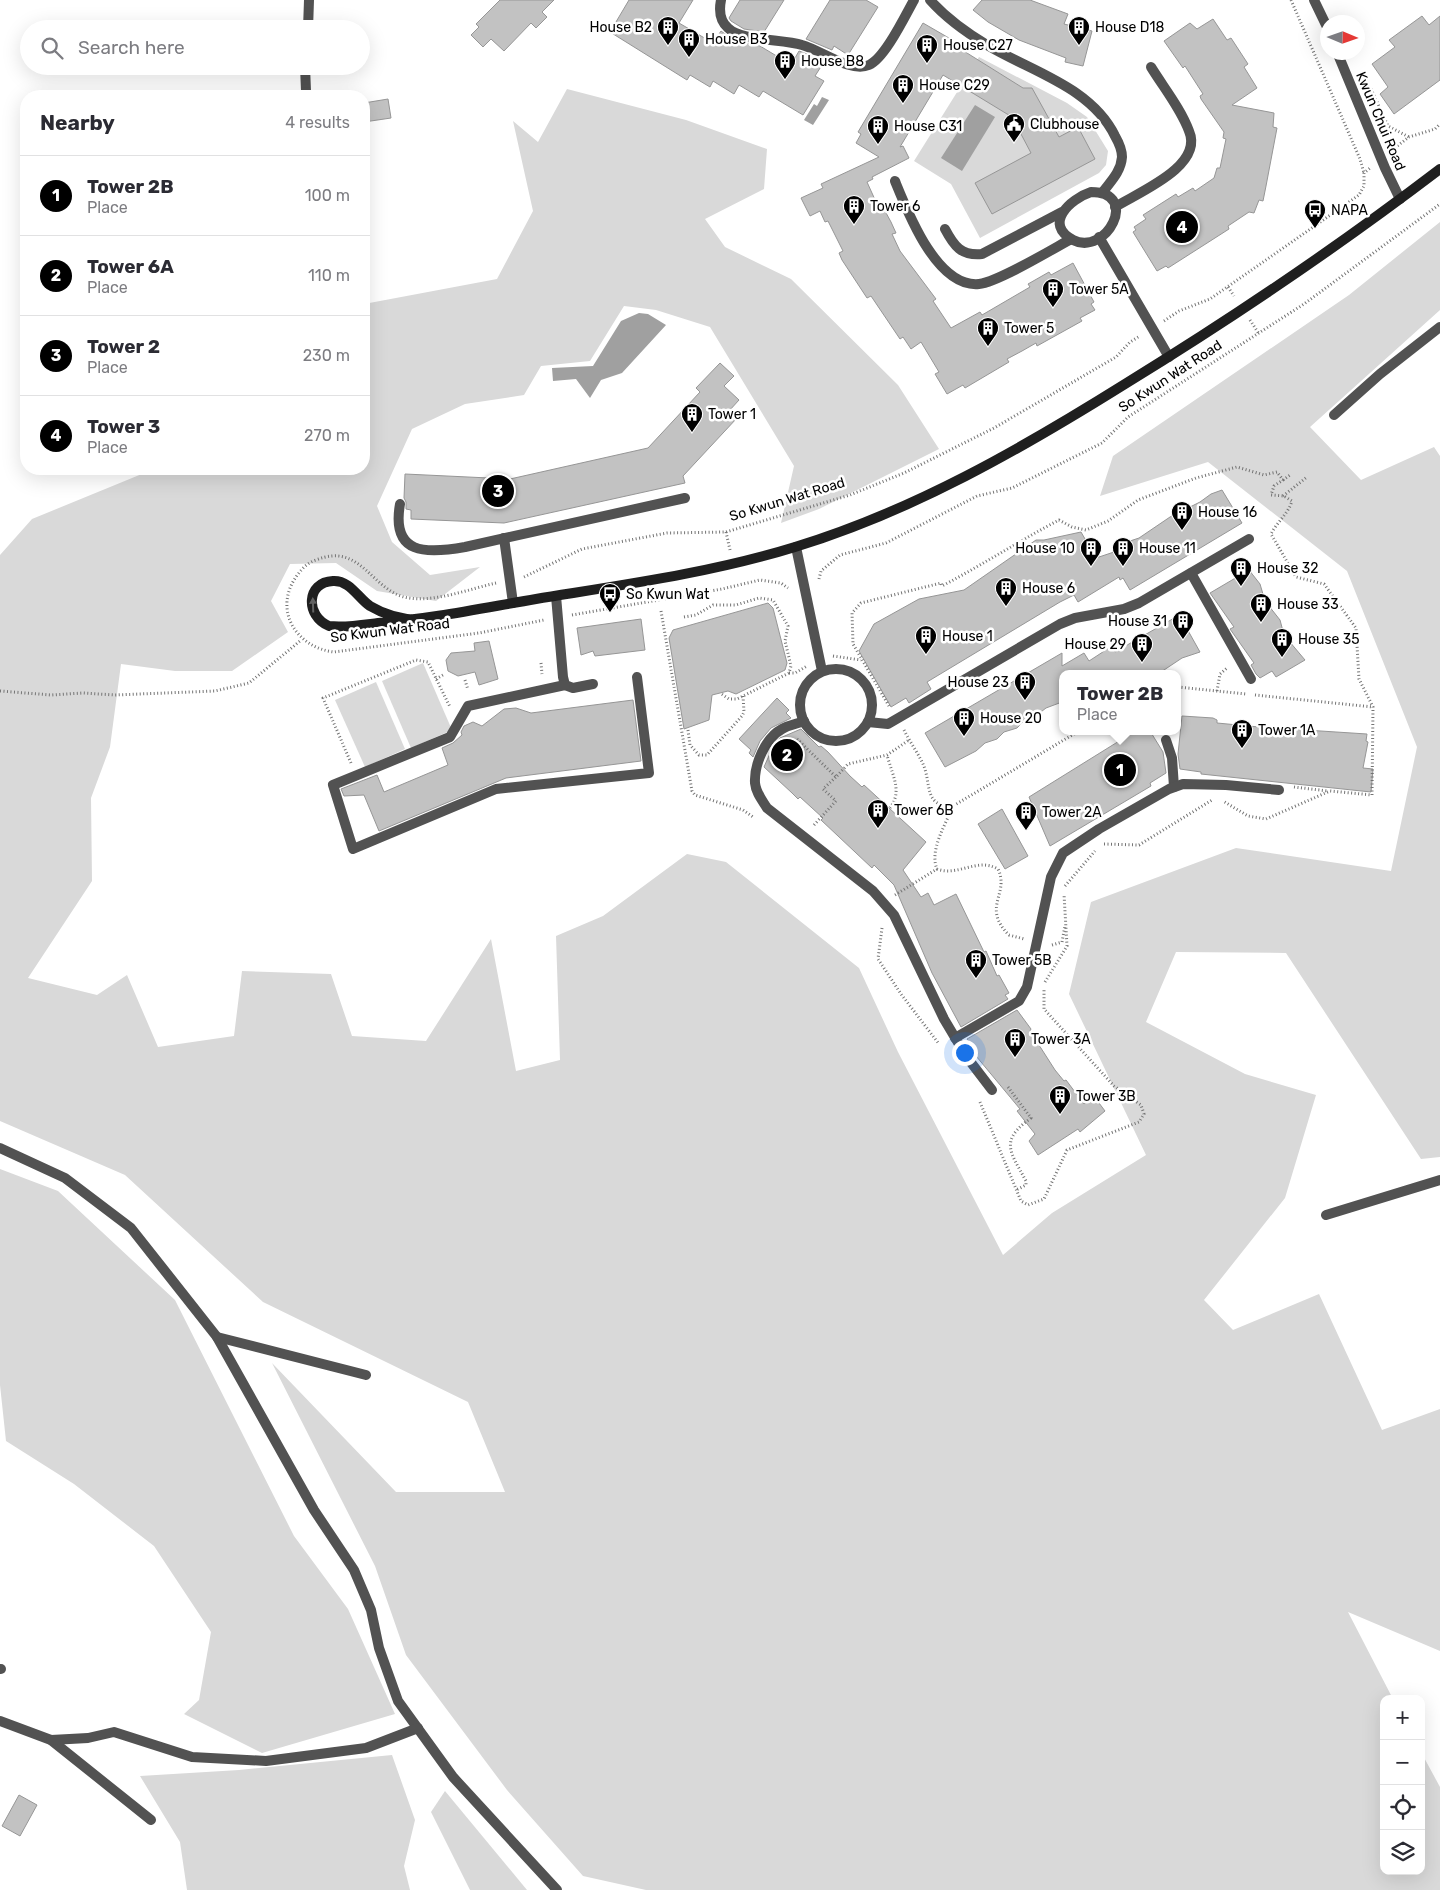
<!DOCTYPE html>
<meta charset="utf-8">
<style>
:root{--surface:#fff;--page:#f2f2f3;--text:#2b2b33;--muted:#7c7c81;--line:#e1e1e2;--accent:#000}
body{margin:0;font-family:Rubik,sans-serif;background:var(--page);color:var(--text)}
.controls{position:absolute;right:15px;bottom:15px;display:grid;overflow:hidden;border-radius:10px;box-shadow:0 5px 20px #0002}
.controls button{width:45px;height:45px;display:grid;place-items:center;padding:0;border:0;border-bottom:1px solid var(--line);background:var(--surface);color:var(--text);font:25px sans-serif}
.compass{position:absolute;left:1320px;top:15px;width:45px;height:45px;border-radius:50%;background:var(--surface);box-shadow:0 5px 20px #0002;rotate:92deg}
.you{position:absolute;left:964px;top:1052px;width:18px;height:18px;margin:-12px;border:4px solid #fff;border-radius:50%;background:#1a73e8;box-shadow:0 0 0 8px #1a73e833}
.badge{display:grid;place-items:center;width:32px;height:32px;border-radius:50%;background:var(--accent);color:#fff;font-size:16px;font-weight:700}
.pin{position:absolute;translate:-50% -50%;border:2px solid #fff;box-shadow:0 1px 5px #0006}
.popup{position:absolute;left:1059px;top:670px;width:122px;height:65px;box-sizing:border-box;display:grid;place-content:center;border-radius:10px;background:var(--surface);filter:drop-shadow(0 1px 4px #0005);font-size:16px;white-space:nowrap;color:var(--muted)}
.popup b{font-size:19px;color:var(--text)}
.popup::after{content:'';position:absolute;left:50%;top:100%;margin-left:-10px;border:10px solid transparent;border-top-color:var(--surface)}
.list{margin:0;padding:0;list-style:none}
h2{display:flex;justify-content:space-between;align-items:center;height:65px;margin:0;padding:0 20px;font-size:21px}
h2 small{font-size:16px;font-weight:400;color:var(--muted)}
.list li{display:grid;grid-template-columns:32px 1fr auto;gap:15px;align-items:center;box-sizing:border-box;height:80px;padding:0 20px;border-top:1px solid var(--line)}
.list b{display:block;font-size:19px;white-space:nowrap}
.list p{margin:0;font-size:16px;white-space:nowrap;color:var(--muted)}
.list em{font-size:16px;font-style:normal;color:var(--muted)}
.icon{flex:none;width:28px;height:28px;fill:none;stroke:currentColor;stroke-width:2;stroke-linecap:round;stroke-linejoin:round}
.map{position:relative;flex:none;width:1440px;height:1890px;overflow:hidden}
.search{position:absolute;background:var(--surface);box-shadow:0 5px 20px #0002;left:20px;top:20px;width:350px;height:55px;display:flex;align-items:center;gap:12px;box-sizing:border-box;padding:0 18px;border-radius:28px;color:var(--muted);font-size:19px}
.panel{position:absolute;background:var(--surface);box-shadow:0 5px 20px #0002;left:20px;top:90px;width:350px;height:385px;border-radius:20px}
.map>svg:first-child{display:block}
.green{fill:#d9d9d9}
.water{fill:#a0a0a0}
.building{fill:#c2c2c2;stroke:#969696}
.lines{fill:none;stroke-linecap:round;stroke-linejoin:round}
.path{stroke:#747474;stroke-width:3;stroke-dasharray:1 2.5;stroke-linecap:butt}
.lane{stroke:#525252;stroke-width:10}
.street{stroke:#525252;stroke-width:10}
.secondary{stroke:#1f1f1f;stroke-width:10}
.oneway{fill:#626262}
.labels{text-anchor:middle;stroke-width:5;stroke-linejoin:round;paint-order:stroke}
.poi-label{font-size:14px;fill:#000;stroke:#fff;text-anchor:start}
.street-label{font-size:14px;fill:#000;stroke:#fff}
</style>
<div class="map">
<svg width="1440" height="1890" viewBox="0 0 1440 1890">
<rect width="100%" height="100%" fill="#fff"/>
<g class="green">
<polygon points="979,57 1067,103 1087,117 1108,151 1106,165 1099,173 980,238 951,184 914,161"/>
<polygon points="567,89 686,120 767,149 764,189 705,219 725,247 791,279 898,385 939,449 819,509 781,523 794,466 710,327 656,310 624,306 590,361 541,366 524,395 465,404 412,429 377,506 392,542 430,575 480,567 436,601 377,591 336,563 290,564 271,601 288,632 232,671 175,671 121,664 110,747 91,798 92,881 28,978 97,995 127,975 158,1047 234,1036 242,971 331,974 352,1036 426,1041 491,939 516,1071 560,1060 556,936 603,916 687,854 726,862 859,968 898,1052 1003,1255 1052,1213 1146,1155 1069,994 1091,902 1236,848 1391,871 1417,747 1347,571 1208,462 1100,496 1113,456 1349,295 1440,222 1440,310 1310,427 1361,480 1434,447 1440,456 1440,1157 1421,1159 1286,953 1176,952 1146,1022 1245,1074 1316,1095 1285,1198 1204,1300 1233,1330 1319,1294 1382,1430 1440,1409 1440,1651 1348,1612 1393,1699 1384,1699 1384,1871 1421,1871 1421,1752 1440,1787 1440,1890 646,1890 583,1876 507,1790 406,1655 375,1566 272,1363 396,1492 505,1492 468,1402 263,1302 125,1175 0,1121 0,555 32,519 154,469 364,469 364,377 366,374 364,369 364,304 497,279 533,211 513,121 538,142"/>
<polygon points="423,663 452,730 411,748 382,681"/>
<polygon points="376,682 405,749 365,767 335,700"/>
<polygon points="0,1169 58,1191 175,1300 294,1536 348,1609 395,1714 262,1753 184,1714 199,1700 211,1632 154,1546 74,1484 6,1441 0,1385"/>
<polygon points="392,1755 415,1820 404,1866 410,1890 187,1890 180,1842 140,1776 239,1770"/>
<polygon points="445,1791 527,1890 470,1890 431,1812"/>
</g>
<g class="water">
<polygon points="822,97 829,100 813,125 804,120 814,104 817,106"/>
<polygon points="975,105 995,117 962,171 941,158"/>
<polygon points="639,313 648,314 666,325 622,373 601,380 590,398 576,379 553,381 552,368 593,366 621,321"/>
</g>
<g class="building">
<polygon points="500,0 554,0 542,12 547,17 536,28 531,23 504,51 491,39 483,47 471,35 479,27 476,24"/>
<polygon points="629,0 693,0 679,23 713,43 721,31 732,39 760,46 785,61 790,54 795,58 799,51 807,54 824,62 815,76 824,81 803,115 763,91 759,97 739,85 734,94 713,81 710,87 690,75 687,80 610,32"/>
<polygon points="740,0 784,0 764,32 744,29 731,21 729,18"/>
<polygon points="830,0 866,0 878,7 848,55 834,46 832,50 806,39"/>
<polygon points="982,0 1030,0 1068,14 1064,24 1092,31 1083,66 1065,62 1066,58 1019,40 988,22 973,10"/>
<polygon points="1422,16 1429,25 1440,16 1440,80 1394,114 1380,94 1388,87 1372,64 1395,47 1389,40"/>
<polygon points="1213,19 1227,40 1231,38 1248,64 1244,67 1257,88 1232,105 1274,113 1273,127 1277,128 1266,186 1263,201 1259,200 1254,213 1249,212 1228,226 1229,229 1204,245 1168,268 1166,266 1157,271 1133,232 1136,230 1134,227 1146,219 1143,215 1176,194 1178,197 1193,188 1195,191 1214,178 1217,168 1220,168 1226,139 1223,138 1224,132 1201,99 1200,96 1203,94 1185,66 1183,68 1164,41 1190,23 1197,29"/>
<polygon points="923,23 961,45 959,48 1023,88 1032,88 1059,137 1078,127 1095,159 992,214 975,183 1031,153 1012,117 943,75 900,147 903,146 909,158 872,177 873,179 867,182 881,213 885,211 891,222 896,233 892,234 900,251 936,299 933,301 951,328 980,312 982,315 1030,287 1028,284 1049,272 1051,275 1073,263 1094,302 1091,304 1095,310 1080,318 1082,321 1037,346 1036,343 1022,351 1007,359 1009,362 965,388 963,385 947,394 935,374 939,372 921,342 911,349 903,337 900,339 871,296 867,298 842,260 839,253 843,251 828,221 825,222 820,211 810,216 801,198 823,188 821,184 879,157 856,143 861,134 858,132"/>
<polygon points="388,99 391,118 364,122 364,103"/>
<polygon points="720,363 734,376 724,386 739,400 729,411 737,418 683,476 685,483 504,523 411,519 411,510 406,509 406,502 404,498 405,474 510,479 648,448 700,392 696,388"/>
<polygon points="1222,490 1242,523 1130,590 1123,578 1120,580 1119,577 1078,602 1074,595 1060,602 927,682 931,689 909,703 906,698 891,707 859,651 874,624 919,599 964,590 1036,540 1044,540 1081,532 1096,558 1120,550 1130,541 1139,538 1170,517 1200,502 1211,494"/>
<polygon points="1249,570 1260,584 1265,601 1280,620 1284,635 1305,660 1276,677 1272,671 1260,678 1256,674 1251,665 1254,663 1230,629 1234,627 1210,593"/>
<polygon points="768,603 773,608 787,663 785,670 736,694 728,691 712,695 709,720 684,729 669,638 673,630"/>
<polygon points="1176,617 1183,629 1186,627 1200,652 1182,658 1158,674 1062,674 1062,702 1046,708 1037,715 1026,719 1017,728 1004,732 997,739 985,743 976,751 945,767 925,733 1062,653 1062,666 1084,653 1089,661 1112,646 1115,652"/>
<polygon points="641,619 645,650 595,656 593,651 581,655 577,628"/>
<polygon points="489,641 498,679 479,685 475,672 458,676 448,671 446,660 451,653 475,651 474,643"/>
<polygon points="777,698 789,710 786,713 791,718 771,728 760,741 753,757 749,753 751,750 739,739"/>
<polygon points="633,700 641,761 506,778 379,831 364,795 344,796 341,789 377,775 384,792 448,765 442,748 453,743 462,735 461,732 464,726 473,722 482,726 504,709 516,708 531,713"/>
<polygon points="1182,716 1213,718 1217,720 1217,723 1259,727 1367,734 1366,741 1368,742 1363,768 1373,769 1371,792 1201,774 1201,772 1180,769 1178,754"/>
<polygon points="801,729 819,747 821,746 828,752 850,776 862,787 864,785 926,842 903,870 921,897 928,893 934,905 956,894 984,952 986,951 997,976 999,975 1009,993 1005,995 1008,999 961,1027 932,973 894,885 874,865 872,868 821,820 823,818 800,797 798,799 792,793 764,767 772,749 780,738"/>
<polygon points="1121,731 1150,731 1163,752 1166,773 1150,783 1151,786 1050,846 1029,797 1124,738"/>
<polygon points="1002,809 1028,856 1005,869 978,824"/>
<polygon points="1017,1010 1031,1029 1030,1031 1055,1070 1064,1081 1066,1080 1084,1104 1090,1099 1092,1101 1096,1099 1105,1111 1080,1132 1078,1129 1038,1155 1029,1141 1035,1134 1017,1111 1020,1109 976,1056 978,1054 967,1039"/>
<polygon points="19,1795 37,1805 20,1836 2,1826"/>
</g>
<g class="lines">
<g class="path">
<polyline points="1291,0 1360,159 1364,173"/>
<polyline points="1371,89 1388,126 1409,137"/>
<polyline points="1392,150 1409,137 1435,129 1440,124"/>
<polyline points="1228,287 1234,296"/>
<polyline points="1250,320 1259,334"/>
<polyline points="1164,321 1179,311 1210,299 1359,195 1364,186 1364,173 1370,168"/>
<polyline points="1283,480 1290,475"/>
<polyline points="1283,496 1307,477"/>
<polyline points="726,532 730,550"/>
<polyline points="524,577 582,549 667,533 726,532 850,495 904,473 994,428 1116,357 1130,342 1140,336"/>
<polyline points="819,579 821,571 840,555 886,543 977,496 1012,488 1102,443 1128,417 1304,304 1440,204"/>
<path d="M496 583C469 589 437 602 409 598 372 593 362 541 316 560 306 563 299 572 294 580 274 614 299 648 334 652L479 633 544 620"/>
<polyline points="661,611 692,791 695,795 743,810 753,817"/>
<polyline points="572,615 722,589 760,580 781,583 788,588"/>
<polyline points="684,617 696,615 713,605 736,605 759,598 773,600 788,626 785,641 791,666 789,673 737,699 729,699 720,693"/>
<polyline points="833,656 861,660"/>
<polyline points="541,663 542,674"/>
<polyline points="789,673 795,673 807,666"/>
<polyline points="436,679 443,675"/>
<polyline points="465,680 468,690"/>
<polyline points="1178,687 1246,694"/>
<polyline points="0,691 51,695 83,693 115,695 215,691 249,683 300,641"/>
<polyline points="1217,691 1220,674 1227,668"/>
<polyline points="1255,695 1373,707"/>
<path d="M889 706 853 644 852 613 861 603 941 583 942 586C982 565 1019 541 1059 520L1072 527 1086 530 1108 521 1138 500 1196 478 1237 467 1264 475 1277 472 1283 480 1274 486 1271 495 1284 496 1292 501C1288 514 1277 522 1271 534L1296 577 1324 584 1356 628 1359 679 1373 707 1372 795 1330 791 1266 819 1248 816 1223 801"/>
<polyline points="688,730 690,745 699,755 707,755 742,716 744,712 743,696"/>
<path d="M904 730C910 742 918 753 923 764 932 784 923 807 953 806L1079 731"/>
<polyline points="797,739 836,777 848,764 887,755 909,740"/>
<polyline points="351,763 323,698 416,660 428,662 450,707"/>
<polyline points="1294,787 1328,791"/>
<path d="M953 806C946 824 929 850 937 869 958 877 977 857 998 869 1010 894 981 907 1009 935L1024 939"/>
<path d="M885 813C905 795 893 778 887 755"/>
<polyline points="814,825 836,801 823,789 836,777"/>
<polyline points="1104,844 1139,845 1212,800"/>
<polyline points="1065,886 1095,851"/>
<polyline points="895,895 937,869"/>
<polyline points="882,928 878,959 901,994 939,1044"/>
<polyline points="1052,945 1062,942 1065,926"/>
<polyline points="1045,982 1067,946 1064,894"/>
<path d="M1008 1087 1031 1118C999 1141 1010 1151 1026 1181V1185L1016 1190"/>
<polyline points="980,1102 1021,1201 1028,1205 1044,1199 1067,1150 1139,1122 1144,1114 1141,1105 1114,1086 1044,1009 1044,990"/>
</g>
<g class="lane">
<path d="M721 0C719 10 720 21 728 28 741 41 783 39 802 45 821 50 850 73 869 65 885 58 905 16 914 0"/>
<path d="M930 0C946 18 967 33 987 45 1032 72 1091 87 1115 136 1119 143 1122 149 1122 157 1121 172 1110 182 1102 193"/>
<path d="M895 181C908 213 937 288 979 284 998 282 1051 250 1071 239"/>
<path d="M1091 192C1141 192 1106 257 1073 240 1043 224 1070 199 1091 192Z"/>
<path d="M1115 207C1139 192 1204 166 1189 131 1181 109 1164 88 1151 67"/>
<path d="M945 229C954 246 961 256 982 254L1062 212"/>
<polyline points="1099,237 1169,357"/>
<path d="M400 504C391 555 426 554 465 547L685 498"/>
<polyline points="504,538 513,603"/>
<polyline points="796,547 822,671"/>
<polyline points="1191,573 1251,679"/>
<polyline points="556,596 563,677 565,685 573,688 593,684"/>
<circle cx="836" cy="705" r="36"/>
<path d="M804 721C797 724 788 725 782 729 765 738 754 765 755 783 756 793 762 800 767 808L873 891 894 915 944 1019 966 1056 992 1090"/>
<polyline points="868,722 888,724 1060,624 1075,618 1124,609 1139,603 1249,539"/>
<polyline points="1166,740 1172,758 1174,787"/>
<polyline points="955,1038 1019,1001 1027,987 1051,877 1063,853 1099,829 1169,789 1183,784 1226,785 1279,790"/>
<polyline points="0,1148 65,1178 131,1228 217,1337 314,1510 354,1570 371,1610 379,1648 398,1701 453,1777 557,1890"/>
<polyline points="217,1337 366,1375"/>
<polyline points="0,1669 1,1669"/>
<polyline points="0,1721 51,1740 151,1820"/>
<polyline points="51,1740 88,1738 114,1732 192,1757 266,1761 366,1748 418,1728"/>
</g>
<g class="street">
<polyline points="1314,0 1328,29"/>
<polyline points="308,29 309,0"/>
<polyline points="1337,52 1385,168 1400,199"/>
<polyline points="305,66 306,91 308,96"/>
<polyline points="1334,415 1380,374 1440,327"/>
<polyline points="565,685 468,706 450,737 333,785 353,849 496,789 649,773 637,677"/>
<polyline points="1326,1215 1440,1180"/>
</g>
<path class="secondary" d="M418 620C401 619 385 615 370 606 358 598 350 580 333 581 306 582 305 616 329 626 345 628 362 625 378 623 431 619 483 608 536 599 622 585 711 573 795 547 913 511 1021 449 1125 384 1234 317 1339 246 1440 169"/>
</g>
<defs><path id="oneway-solid" d="M-6-.8H1V-3.2L6.5 0L1 3.2V.8H-6Z" transform="scale(1.25)"/></defs>
<use class="oneway" href="#oneway-solid" transform="translate(313 605) rotate(-92)"/>
<defs>
<g id="building-pin" transform="scale(1.125)"><path d="M0 17L-7.5 6A9.5 9.5 0 1 1 7.5 6Z" fill="#000" stroke="#fff"/><path d="M-4-6H4V6H1V3H-1V6H-4ZM-2.5-4.3h1.7v1.8h-1.7ZM.8-4.3h1.7v1.8H.8ZM-2.5-1h1.7V.8h-1.7ZM.8-1h1.7V.8H.8Z" fill="#fff"/></g>
<g id="civic-pin" transform="scale(1.125)"><path d="M0 17L-7.5 6A9.5 9.5 0 1 1 7.5 6Z" fill="#000" stroke="#fff"/><path d="M-.6-6.5H3V-4.5H.6V-3L4-1V1h2V6H-6V1h2V-1L-.6-3ZM-1.2 2.5V6h2.4V2.5Z" fill="#fff"/></g>
<g id="bus-pin" transform="scale(1.125)"><path d="M0 17L-7.5 6A9.5 9.5 0 1 1 7.5 6Z" fill="#000" stroke="#fff"/><path d="M-5-6H5V4H4V6H2V4H-2V6H-4V4H-5ZM-3.5-4V0h7V-4ZM-3.5 1.2v1.5H-2V1.2ZM2 1.2v1.5H3.5V1.2Z" fill="#fff"/></g>
</defs>
<g fill-rule="evenodd">
<use href="#building-pin" x="668" y="27"/>
<use href="#building-pin" x="1079" y="27"/>
<use href="#building-pin" x="689" y="39"/>
<use href="#building-pin" x="927" y="45"/>
<use href="#building-pin" x="785" y="61"/>
<use href="#building-pin" x="903" y="85"/>
<use href="#civic-pin" x="1014" y="124"/>
<use href="#building-pin" x="878" y="126"/>
<use href="#building-pin" x="854" y="206"/>
<use href="#bus-pin" x="1315" y="210"/>
<use href="#building-pin" x="1053" y="289"/>
<use href="#building-pin" x="988" y="328"/>
<use href="#building-pin" x="692" y="414"/>
<use href="#building-pin" x="1182" y="512"/>
<use href="#building-pin" x="1091" y="548"/>
<use href="#building-pin" x="1123" y="548"/>
<use href="#building-pin" x="1241" y="568"/>
<use href="#building-pin" x="1006" y="588"/>
<use href="#bus-pin" x="610" y="594"/>
<use href="#building-pin" x="1261" y="604"/>
<use href="#building-pin" x="1183" y="621"/>
<use href="#building-pin" x="926" y="636"/>
<use href="#building-pin" x="1282" y="639"/>
<use href="#building-pin" x="1142" y="644"/>
<use href="#building-pin" x="1025" y="682"/>
<use href="#building-pin" x="964" y="718"/>
<use href="#building-pin" x="1242" y="730"/>
<use href="#building-pin" x="878" y="810"/>
<use href="#building-pin" x="1026" y="812"/>
<use href="#building-pin" x="976" y="960"/>
<use href="#building-pin" x="1015" y="1039"/>
<use href="#building-pin" x="1060" y="1096"/>
</g>
<g class="labels">
<g class="poi-label">
<text x="652" y="32" text-anchor="end">House B2</text>
<text x="1095" y="32">House D18</text>
<text x="705" y="44">House B3</text>
<text x="943" y="50">House C27</text>
<text x="801" y="66">House B8</text>
<text x="919" y="90">House C29</text>
<text x="1030" y="129">Clubhouse</text>
<text x="894" y="131">House C31</text>
<text x="870" y="211">Tower 6</text>
<text x="1331" y="215">NAPA</text>
<text x="1069" y="294">Tower 5A</text>
<text x="1004" y="333">Tower 5</text>
<text x="708" y="419">Tower 1</text>
<text x="1198" y="517">House 16</text>
<text x="1075" y="553" text-anchor="end">House 10</text>
<text x="1139" y="553">House 11</text>
<text x="1257" y="573">House 32</text>
<text x="1022" y="593">House 6</text>
<text x="626" y="599">So Kwun Wat</text>
<text x="1277" y="609">House 33</text>
<text x="1167" y="626" text-anchor="end">House 31</text>
<text x="942" y="641">House 1</text>
<text x="1298" y="644">House 35</text>
<text x="1126" y="649" text-anchor="end">House 29</text>
<text x="1009" y="687" text-anchor="end">House 23</text>
<text x="980" y="723">House 20</text>
<text x="1258" y="735">Tower 1A</text>
<text x="894" y="815">Tower 6B</text>
<text x="1042" y="817">Tower 2A</text>
<text x="992" y="965">Tower 5B</text>
<text x="1031" y="1044">Tower 3A</text>
<text x="1076" y="1101">Tower 3B</text>
</g>
<g class="street-label">
<text transform="translate(1381 121) rotate(67)" y="5">Kwun Chui Road</text>
<text transform="translate(1170 376) rotate(-33)" y="5">So Kwun Wat Road</text>
<text transform="translate(787 499) rotate(-17)" y="5">So Kwun Wat Road</text>
<text transform="translate(390 630) rotate(-7)" y="5">So Kwun Wat Road</text>
</g>
</g>
</svg>
<div class="controls">
<button>+</button>
<button>−</button>
<button><svg class="icon" aria-label="locate" viewBox="0 0 24 24"><circle cx="12" cy="12" r="6"/><path d="M12 2v4M12 18v4M2 12h4M18 12h4"/></svg></button>
<button><svg class="icon" aria-label="layers" viewBox="0 0 24 24"><path d="M12 4l9 5-9 5-9-5zM3 14l9 5 9-5"/></svg></button>
</div>
<svg class="compass" viewBox="-18 -18 36 36"><path d="M0-13l5 13h-10z" fill="#e53935"/><path d="M0 13l5-13h-10z" fill="#7c7c81"/></svg>
<div class="you"></div>
<div class="pin badge" style="left:1120px;top:770px">1</div>
<div class="popup"><b>Tower 2B</b>Place</div>
<div class="pin badge" style="left:787px;top:755px">2</div>
<div class="pin badge" style="left:498px;top:491px">3</div>
<div class="pin badge" style="left:1182px;top:227px">4</div>
<div class="search"><svg class="icon" aria-label="search" viewBox="0 0 24 24"><circle cx="10" cy="10" r="6"/><path d="M15 15l6 6"/></svg>Search here</div>
<section class="panel">
<h2>Nearby<small>4 results</small></h2>
<ul class="list">
<li><span class="badge">1</span><div><b>Tower 2B</b><p>Place</p></div><em>100 m</em></li>
<li><span class="badge">2</span><div><b>Tower 6A</b><p>Place</p></div><em>110 m</em></li>
<li><span class="badge">3</span><div><b>Tower 2</b><p>Place</p></div><em>230 m</em></li>
<li><span class="badge">4</span><div><b>Tower 3</b><p>Place</p></div><em>270 m</em></li>
</ul>
</section>
</div>
